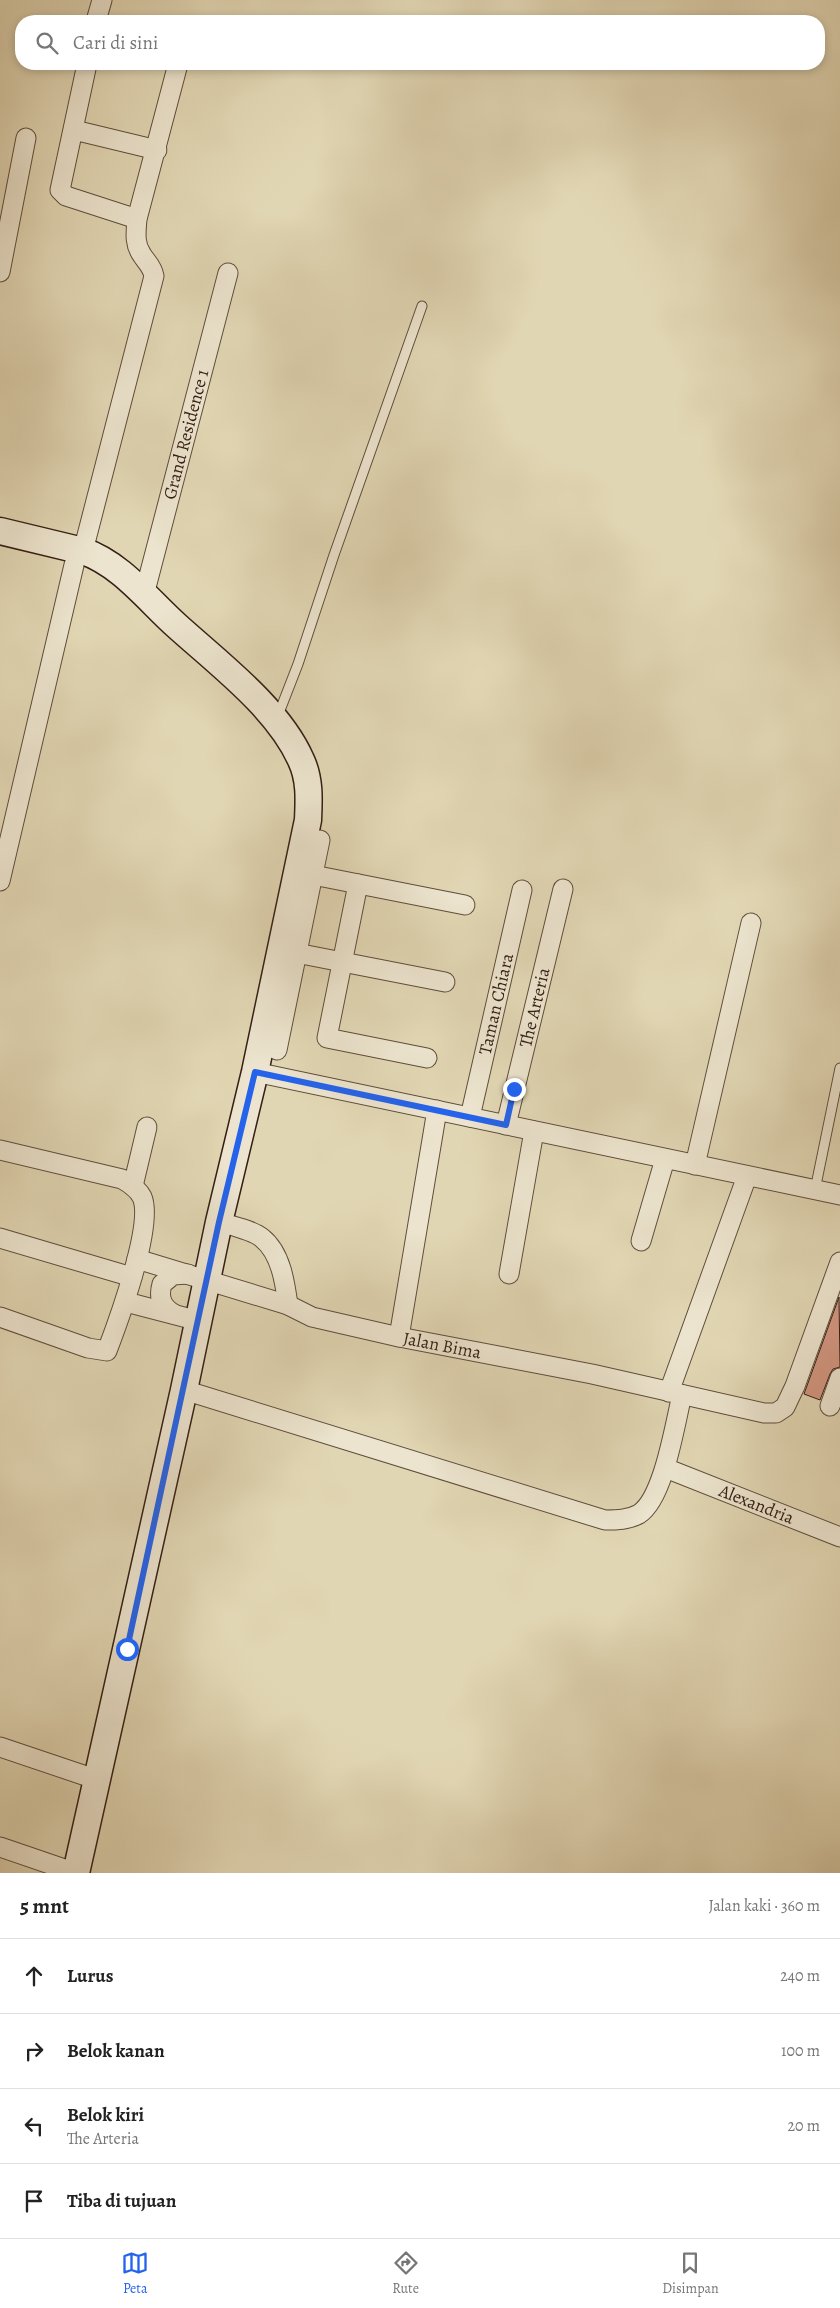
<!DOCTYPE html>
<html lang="id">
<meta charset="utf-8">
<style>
:root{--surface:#fff;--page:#f2f2f2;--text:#222;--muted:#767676;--line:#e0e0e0;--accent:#2563eb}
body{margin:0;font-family:Alegreya,serif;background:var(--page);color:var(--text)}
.stop{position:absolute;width:15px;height:15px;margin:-11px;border:4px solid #2563eb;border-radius:50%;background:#fff}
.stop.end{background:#2563eb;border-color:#fff;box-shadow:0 1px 5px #0008}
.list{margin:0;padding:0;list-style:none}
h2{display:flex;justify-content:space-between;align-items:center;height:65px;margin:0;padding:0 20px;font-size:21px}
h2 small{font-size:16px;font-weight:400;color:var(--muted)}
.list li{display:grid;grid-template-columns:32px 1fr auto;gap:15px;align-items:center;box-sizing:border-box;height:75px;padding:0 20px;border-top:1px solid var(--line)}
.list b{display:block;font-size:19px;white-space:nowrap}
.list p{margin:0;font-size:16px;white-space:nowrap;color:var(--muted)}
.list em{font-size:16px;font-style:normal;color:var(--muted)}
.icon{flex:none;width:28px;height:28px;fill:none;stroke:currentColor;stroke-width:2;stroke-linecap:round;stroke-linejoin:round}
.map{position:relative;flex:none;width:840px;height:1873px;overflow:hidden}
.search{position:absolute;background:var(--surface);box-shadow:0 2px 8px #0003;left:15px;right:15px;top:15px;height:55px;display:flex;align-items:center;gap:12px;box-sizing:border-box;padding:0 18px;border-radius:20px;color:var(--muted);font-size:19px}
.sheet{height:365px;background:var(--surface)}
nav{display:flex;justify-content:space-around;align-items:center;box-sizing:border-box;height:70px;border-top:1px solid var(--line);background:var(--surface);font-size:14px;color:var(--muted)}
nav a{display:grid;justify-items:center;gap:2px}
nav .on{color:var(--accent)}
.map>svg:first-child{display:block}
.building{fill:#d39782;stroke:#341f15}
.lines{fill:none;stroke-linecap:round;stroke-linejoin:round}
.lane-casing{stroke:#5f4d3c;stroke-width:11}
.street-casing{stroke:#5f4d3c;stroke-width:21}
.secondary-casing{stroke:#341f15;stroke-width:29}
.lane{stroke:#ece4ce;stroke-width:9}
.street{stroke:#ece4ce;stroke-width:19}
.secondary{stroke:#ece4ce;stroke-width:26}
.route{stroke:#2563eb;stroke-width:6}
.labels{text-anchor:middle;stroke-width:5;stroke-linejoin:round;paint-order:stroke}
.street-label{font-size:18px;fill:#341f15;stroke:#ece4ce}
</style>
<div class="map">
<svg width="840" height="1873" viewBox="0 0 840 1873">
<rect width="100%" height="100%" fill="#e1d6b3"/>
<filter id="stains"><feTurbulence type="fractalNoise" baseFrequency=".004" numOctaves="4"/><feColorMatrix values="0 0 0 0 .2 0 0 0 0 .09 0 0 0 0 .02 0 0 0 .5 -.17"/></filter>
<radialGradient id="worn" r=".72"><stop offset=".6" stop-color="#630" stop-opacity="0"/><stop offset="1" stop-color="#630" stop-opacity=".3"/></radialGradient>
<polygon class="building" points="839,1297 840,1367 833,1369 830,1374 820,1400 804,1394"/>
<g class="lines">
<g class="lane-casing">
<g id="lane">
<polyline points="277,718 298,664 334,555 422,306"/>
<polyline points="815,1190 840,1068"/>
</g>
</g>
<g class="street-casing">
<g id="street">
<polyline points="96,21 102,0"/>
<polyline points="87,64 60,190 66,196 137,219"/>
<polyline points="74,130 157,150"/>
<polyline points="0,272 26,138"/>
<path d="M83 551 154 276C152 266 147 263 142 255 134 244 136 232 137 219L178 64"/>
<path id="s1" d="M144 595 228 273"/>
<polyline points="313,875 465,905"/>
<polyline points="0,881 74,565"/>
<polyline points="358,884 327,1038 427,1058"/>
<polyline points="286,951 445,982"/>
<polyline points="277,1050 320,840"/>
<polyline points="255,1072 840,1195"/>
<path id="s2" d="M470 1117 522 890"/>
<path id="s3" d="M506 1125 563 889"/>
<path d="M0 1150 122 1179C129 1183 138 1189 142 1197 154 1224 118 1322 107 1351L88 1348 0 1317"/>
<polyline points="695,1165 751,923"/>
<polyline points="133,1186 147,1127"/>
<path d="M219 1222C232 1226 252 1230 262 1238 281 1253 285 1283 288 1305"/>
<polyline points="0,1238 132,1277"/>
<polyline points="641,1241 665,1159"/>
<path id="s4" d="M137 1259 288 1305 312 1317 399 1337 592 1374 764 1413H776L785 1407 795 1386 840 1262"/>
<polyline points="509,1274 534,1131"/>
<polyline points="126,1302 199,1321"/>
<path d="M174 1314C162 1307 158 1298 162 1284L173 1275 188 1274"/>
<polyline points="399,1337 437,1110"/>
<path d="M184 1390 605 1520C617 1520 628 1520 639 1514 664 1498 675 1423 682 1395"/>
<polyline points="669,1392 747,1176"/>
<polyline points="830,1406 840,1378"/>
<path id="s5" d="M673 1471 840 1537"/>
<polyline points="0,1747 98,1780"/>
<polyline points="0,1847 76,1873"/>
</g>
</g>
<g class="secondary-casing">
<path id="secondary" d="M0 531 83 551C121 564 148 600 177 626 219 664 278 708 301 760 310 779 309 799 308 820L255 1072 219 1222 184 1390 76 1873"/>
</g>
<use href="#lane" class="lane"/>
<use href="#street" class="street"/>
<use href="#secondary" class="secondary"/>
</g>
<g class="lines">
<polyline class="route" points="127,1649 219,1222 255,1072 506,1125 514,1089"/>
</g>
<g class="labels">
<g class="street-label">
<text dy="6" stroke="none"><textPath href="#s1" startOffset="166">Grand Residence 1</textPath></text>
<text dy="6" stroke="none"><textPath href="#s2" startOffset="116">Taman Chiara</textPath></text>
<text dy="6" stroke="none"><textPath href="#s3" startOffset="121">The Arteria</textPath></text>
<text dy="6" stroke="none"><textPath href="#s4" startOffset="318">Jalan Bima</textPath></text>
<text dy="6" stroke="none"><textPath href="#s5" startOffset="90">Alexandria</textPath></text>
</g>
</g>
<rect width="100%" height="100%" filter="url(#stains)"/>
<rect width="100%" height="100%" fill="url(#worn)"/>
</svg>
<div class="stop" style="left:127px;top:1649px"></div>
<div class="stop end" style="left:514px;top:1089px"></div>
<div class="search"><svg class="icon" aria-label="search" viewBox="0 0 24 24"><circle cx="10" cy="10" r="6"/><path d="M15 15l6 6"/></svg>Cari di sini</div>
</div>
<section class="sheet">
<h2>5 mnt<small>Jalan kaki · 360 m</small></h2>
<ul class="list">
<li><svg class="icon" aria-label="ahead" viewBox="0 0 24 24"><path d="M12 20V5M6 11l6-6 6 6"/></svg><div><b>Lurus</b></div><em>240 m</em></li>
<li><svg class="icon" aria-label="right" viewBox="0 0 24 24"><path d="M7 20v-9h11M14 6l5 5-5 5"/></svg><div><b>Belok kanan</b></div><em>100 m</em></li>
<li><svg class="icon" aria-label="left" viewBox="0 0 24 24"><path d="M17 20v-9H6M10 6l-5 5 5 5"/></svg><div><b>Belok kiri</b><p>The Arteria</p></div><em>20 m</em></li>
<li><svg class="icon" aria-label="arrive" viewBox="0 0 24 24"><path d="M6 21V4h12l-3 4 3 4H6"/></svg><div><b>Tiba di tujuan</b></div></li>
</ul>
</section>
<nav>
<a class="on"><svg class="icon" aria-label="map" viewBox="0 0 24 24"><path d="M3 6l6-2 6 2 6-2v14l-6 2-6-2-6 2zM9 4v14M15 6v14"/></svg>Peta</a>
<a><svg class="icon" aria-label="directions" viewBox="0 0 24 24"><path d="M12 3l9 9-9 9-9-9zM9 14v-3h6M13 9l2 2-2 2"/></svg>Rute</a>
<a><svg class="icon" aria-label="saved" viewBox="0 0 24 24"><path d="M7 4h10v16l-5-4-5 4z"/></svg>Disimpan</a>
</nav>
